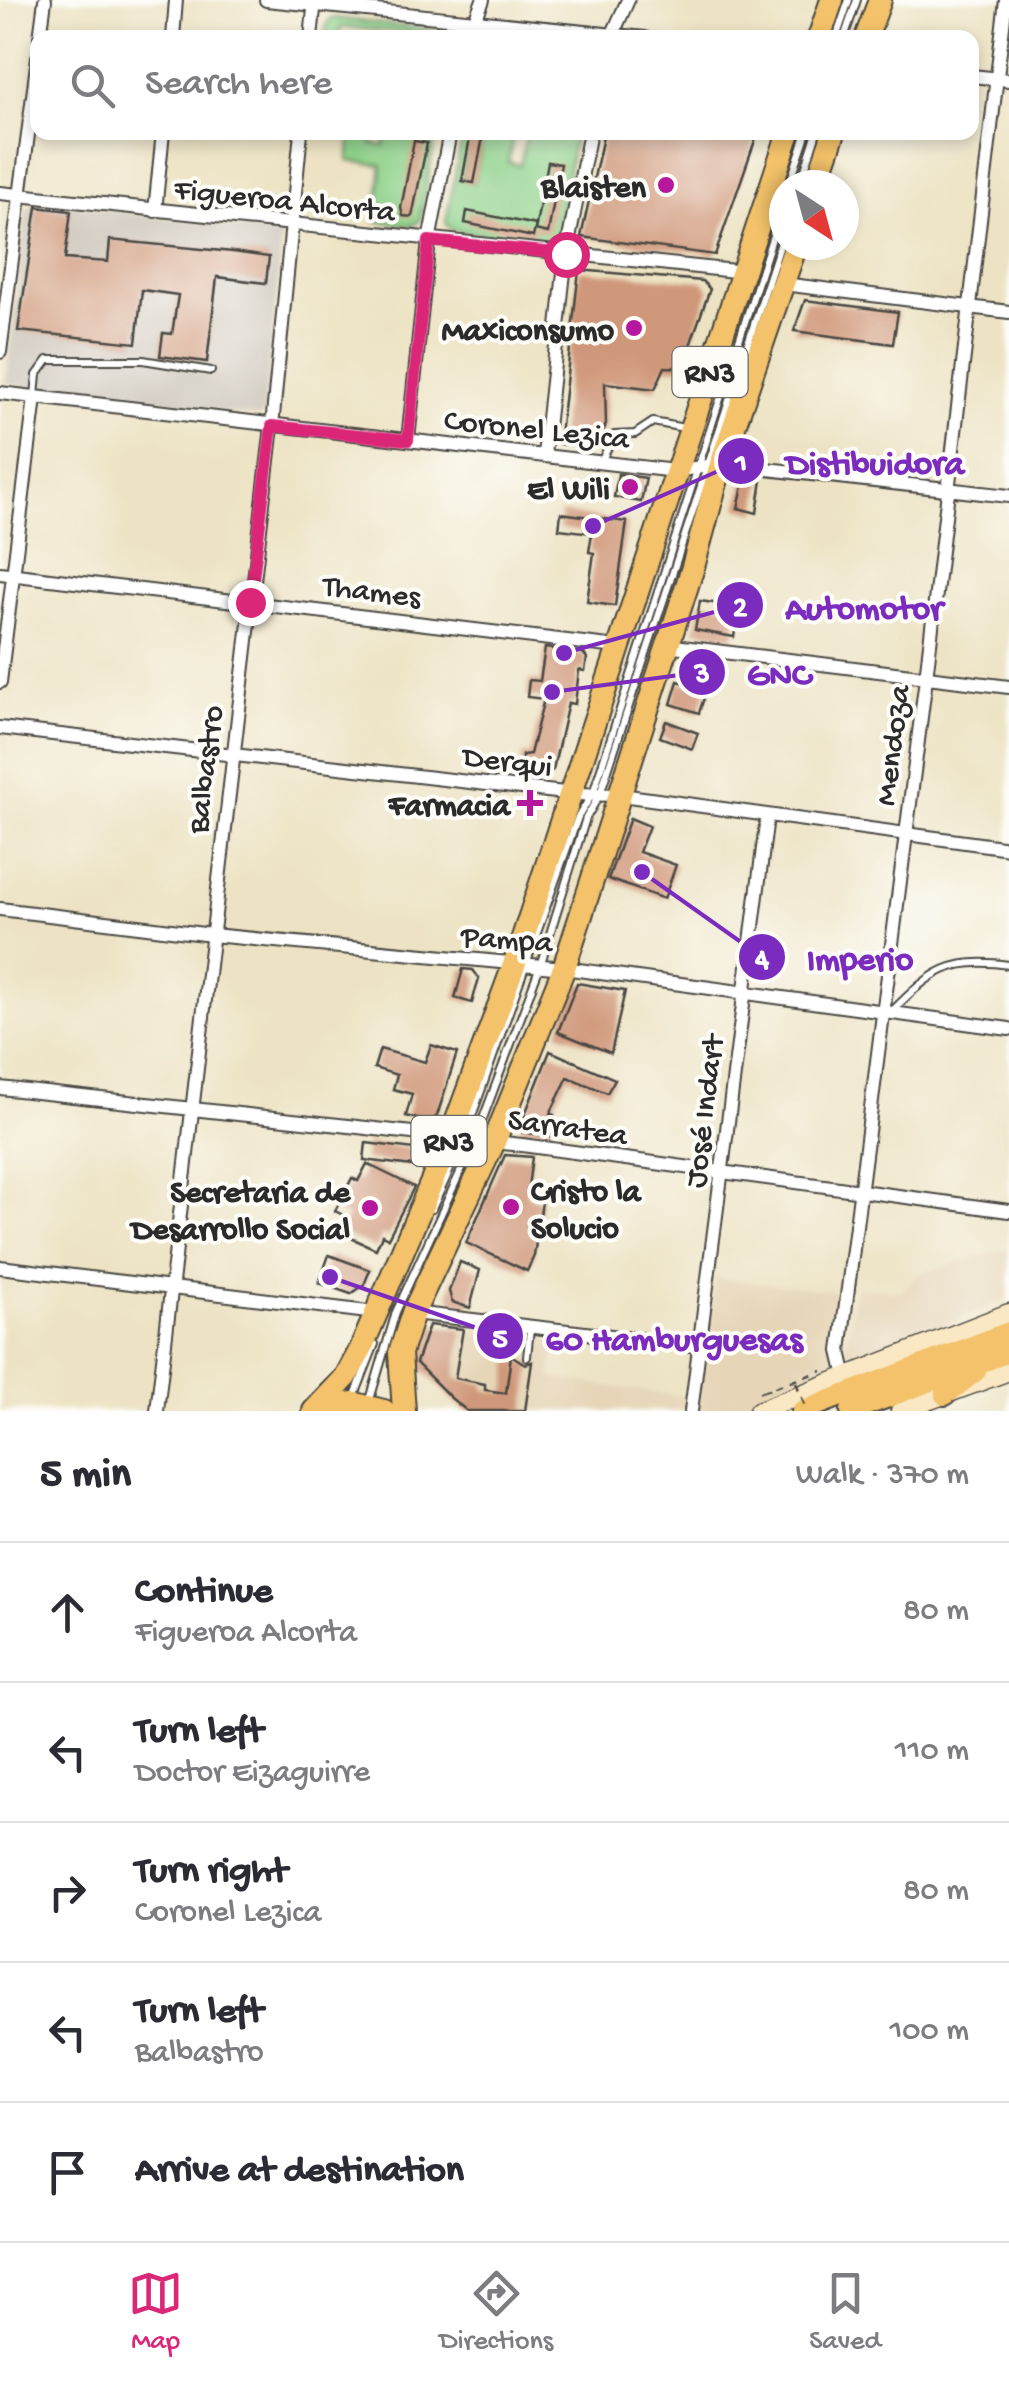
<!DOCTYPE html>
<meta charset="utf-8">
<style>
:root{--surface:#fff;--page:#f7f7f7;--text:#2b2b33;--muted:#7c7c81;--line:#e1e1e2;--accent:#db2777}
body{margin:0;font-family:"Gochi Hand",sans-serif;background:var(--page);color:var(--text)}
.compass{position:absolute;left:769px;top:170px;width:90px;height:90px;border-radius:50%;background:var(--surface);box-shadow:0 5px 15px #0003;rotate:144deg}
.stop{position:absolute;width:30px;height:30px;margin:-22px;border:8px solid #db2777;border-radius:50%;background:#fff}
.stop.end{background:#db2777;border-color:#fff;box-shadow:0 2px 10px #0008}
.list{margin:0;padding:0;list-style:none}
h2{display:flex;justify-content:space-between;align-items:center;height:130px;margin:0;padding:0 40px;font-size:42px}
h2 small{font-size:32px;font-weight:400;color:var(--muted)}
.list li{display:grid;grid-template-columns:65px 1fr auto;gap:30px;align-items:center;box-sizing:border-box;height:140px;padding:0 40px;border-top:2px solid var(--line)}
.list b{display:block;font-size:38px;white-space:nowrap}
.list p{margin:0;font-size:32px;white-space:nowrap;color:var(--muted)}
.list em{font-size:32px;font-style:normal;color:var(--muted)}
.icon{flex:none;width:55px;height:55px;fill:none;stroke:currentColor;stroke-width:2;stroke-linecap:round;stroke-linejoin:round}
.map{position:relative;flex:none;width:1009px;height:1411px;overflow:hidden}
.search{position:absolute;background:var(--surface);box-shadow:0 5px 15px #0003;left:30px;right:30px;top:30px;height:110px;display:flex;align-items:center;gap:25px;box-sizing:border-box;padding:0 35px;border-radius:20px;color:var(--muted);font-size:38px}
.sheet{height:830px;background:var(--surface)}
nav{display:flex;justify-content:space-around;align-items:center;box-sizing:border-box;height:140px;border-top:2px solid var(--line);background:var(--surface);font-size:28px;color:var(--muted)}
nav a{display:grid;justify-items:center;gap:5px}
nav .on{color:var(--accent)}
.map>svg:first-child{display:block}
.built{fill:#e6d5b7}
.industrial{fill:#cac3b8}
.green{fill:#8fd28b;stroke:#5d7e5b;stroke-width:2.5}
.building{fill:#d0987a}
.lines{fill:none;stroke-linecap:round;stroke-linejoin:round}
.lane-casing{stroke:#484742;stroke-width:10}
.street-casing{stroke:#484742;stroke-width:16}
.secondary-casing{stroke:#484742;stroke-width:21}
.primary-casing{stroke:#484742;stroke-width:24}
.highway-casing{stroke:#484742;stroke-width:26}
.path{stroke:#484742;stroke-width:2.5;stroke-dasharray:8 8;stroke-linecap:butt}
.lane{stroke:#fff;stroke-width:6}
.street{stroke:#fff;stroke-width:12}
.secondary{stroke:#fae7c3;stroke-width:18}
.primary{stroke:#f3c26a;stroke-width:20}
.highway{stroke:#f3c26a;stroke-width:22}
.path-bridge{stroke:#484742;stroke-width:2.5;stroke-dasharray:8 8;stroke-linecap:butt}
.route{stroke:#db2777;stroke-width:12}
.poi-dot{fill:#b5179e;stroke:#fdfcf7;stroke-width:4}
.labels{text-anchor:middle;stroke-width:8;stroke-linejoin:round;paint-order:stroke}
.shield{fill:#fdfcf7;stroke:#6a6a68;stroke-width:2.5}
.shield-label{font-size:30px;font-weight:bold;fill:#2b2b2b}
.poi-label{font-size:32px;font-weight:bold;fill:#2b2b2b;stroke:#fdfcf7;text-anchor:end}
.street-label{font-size:32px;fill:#2b2b2b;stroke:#fdfcf7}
.leader{fill:none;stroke:#7b2cbf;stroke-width:4}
.callout-dot{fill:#7b2cbf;stroke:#fdfcf7;stroke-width:4}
.mark-label{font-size:30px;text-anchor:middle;font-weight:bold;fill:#fff}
.callout-label{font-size:35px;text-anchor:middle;font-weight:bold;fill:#7b2cbf;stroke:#fdfcf7;stroke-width:8;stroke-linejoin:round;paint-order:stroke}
</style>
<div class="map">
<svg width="1009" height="1411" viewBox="0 0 1009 1411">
<rect width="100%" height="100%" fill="#fdfcf7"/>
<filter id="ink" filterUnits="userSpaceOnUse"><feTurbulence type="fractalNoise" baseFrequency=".01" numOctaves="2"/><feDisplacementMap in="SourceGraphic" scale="20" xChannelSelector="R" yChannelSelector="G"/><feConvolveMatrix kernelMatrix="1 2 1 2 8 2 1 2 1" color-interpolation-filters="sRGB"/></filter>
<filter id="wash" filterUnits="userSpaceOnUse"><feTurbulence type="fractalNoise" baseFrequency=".0048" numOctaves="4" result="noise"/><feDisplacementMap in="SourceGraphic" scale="40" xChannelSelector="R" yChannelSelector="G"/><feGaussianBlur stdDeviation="2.25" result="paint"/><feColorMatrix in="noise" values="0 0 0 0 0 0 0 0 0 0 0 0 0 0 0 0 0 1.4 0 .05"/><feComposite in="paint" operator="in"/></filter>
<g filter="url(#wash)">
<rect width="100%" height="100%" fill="#ede3c4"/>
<g class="built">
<polygon points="1009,1249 1009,1297 861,1363 851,1360 845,1347 857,1287 902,1291 918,1274"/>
<polygon points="715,1278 841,1292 829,1374 738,1411 695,1411"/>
<polygon points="429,1324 556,1338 551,1378 685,1397 682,1411 465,1411 416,1363"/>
</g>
<polygon class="industrial" points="39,200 282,234 265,412 260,417 6,384 26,210"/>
<g class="green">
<polygon points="333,18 450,32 454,37 341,27 339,35 346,37 325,37 327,23"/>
<polygon points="352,133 374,133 372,144 384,146 387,133 436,133 420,220 413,226 376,221 382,165 348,161"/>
<polygon points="463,133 471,133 462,180 474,183 484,133 514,133 508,162 520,165 527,133 575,133 556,237 549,242 451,230 446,223"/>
</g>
<g id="blocks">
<g class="building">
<polygon points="471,132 484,132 474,183 462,181"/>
<polygon points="604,132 758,132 715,255 581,237"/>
<polygon points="414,141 427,143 412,217 403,216 401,208"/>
<polygon points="548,162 561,164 548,233 535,230"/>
<polygon points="37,207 71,211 65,259 108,262 110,240 233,252 269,257 266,283 217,277 207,362 160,356 163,333 172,334 178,295 142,290 136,343 18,331"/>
<polygon points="467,211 536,225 533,237 465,223"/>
<polygon points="579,270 702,281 710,289 682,368 665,367 655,389 605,383 606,424 597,448 559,444"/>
<polygon points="805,300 898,312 893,344 794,331"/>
<polygon points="618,474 646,478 641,502 614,497"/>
<polygon points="745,477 762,480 757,513 738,508"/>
<polygon points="561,513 627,522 615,606 587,602 594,553 589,552 592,533 559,529"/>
<polygon points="729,588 742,590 734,637 695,630 700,601 726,605"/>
<polygon points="545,648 583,653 587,658 585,671 579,670 575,704 568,703 553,770 541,777 520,774 522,755 530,754 544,699 527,697 529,680 540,681"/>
<polygon points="678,681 707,689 699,713 671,704"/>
<polygon points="666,721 698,733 692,749 660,737"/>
<polygon points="630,818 649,826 639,852 676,865 664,899 608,879"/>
<polygon points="463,969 473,970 479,978 472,1003 455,998"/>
<polygon points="577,983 625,991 611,1053 558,1032"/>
<polygon points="431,1045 457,1053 437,1116 429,1122 406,1116 412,1094 393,1089 397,1075 374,1068 380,1049 425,1062"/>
<polygon points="550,1051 615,1079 607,1093 568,1077 550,1114 554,1115 551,1136 522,1132 520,1127"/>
<polygon points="366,1143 423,1150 421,1167 364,1160"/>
<polygon points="505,1155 532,1157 527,1195 542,1202 534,1256 527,1271 466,1243"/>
<polygon points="367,1164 414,1187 388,1238 382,1235 376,1249 340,1233 347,1217 335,1211 352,1178 358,1181"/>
<polygon points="329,1255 370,1270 364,1285 351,1294 319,1283"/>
<polygon points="460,1262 480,1270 470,1308 452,1302 449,1291"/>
<polygon points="429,1325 463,1329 455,1378 485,1384 485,1390 506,1393 511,1355 525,1364 532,1362 525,1411 467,1411 451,1398 416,1363"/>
</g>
</g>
</g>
<g filter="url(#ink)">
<use href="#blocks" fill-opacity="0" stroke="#484742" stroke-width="2.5"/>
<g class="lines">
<g class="lane-casing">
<g id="lane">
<polyline points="836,38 849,0"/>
<polyline points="844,38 857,0"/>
<polyline points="789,185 807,132"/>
<polyline points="800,185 817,132"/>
<polyline points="35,396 37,375 48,360 143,360 211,371"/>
<polyline points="601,462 614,435 635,434 653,422 684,428"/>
<path d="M893 1010C932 971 952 956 1009 965"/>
<polyline points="432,1209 464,1139 578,817 593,793 784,201"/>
<polyline points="527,1357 530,1328"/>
<polyline points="354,1398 375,1344"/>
<polyline points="369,1403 396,1312 475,1140 540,966 586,818 600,794 784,233"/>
</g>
</g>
<g class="street-casing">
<g id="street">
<polyline points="266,0 645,38"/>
<polyline points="40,38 45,0"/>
<polyline points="173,38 176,0"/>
<polyline points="311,38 315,0"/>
<polyline points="468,38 483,0"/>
<polyline points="611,38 628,0"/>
<polyline points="972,76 1009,80"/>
<polyline points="0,193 744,272"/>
<polyline points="155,211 163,132"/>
<polyline points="783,284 1009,312"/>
<polyline points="0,352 38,57"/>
<polyline points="0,393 675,471 721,464 1009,496"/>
<polyline points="408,440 429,241 450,132"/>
<polyline points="544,455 566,254 590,132"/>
<polyline points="0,573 617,647"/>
<polyline points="666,645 1009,687"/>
<polyline points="0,682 35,398"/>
<polyline points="0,728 573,794 621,795 1009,848"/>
<polyline points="0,909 212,935 564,968 1009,1029"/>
<polyline points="0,1088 522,1145 1009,1211"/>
<polyline points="0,1267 376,1313"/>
<polyline points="413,1313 698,1346"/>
<polyline points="846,1377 840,1351 926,678 1006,0"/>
<polyline points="157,1411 272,426 301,132"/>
<polyline points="691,1411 767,817"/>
</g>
</g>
<g class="secondary-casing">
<g id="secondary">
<polyline points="758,1411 1009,1313"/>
<polyline points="900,1411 1009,1371"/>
</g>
</g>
<g class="primary-casing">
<g id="primary">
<polyline points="945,1395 976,1371"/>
<polyline points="802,1411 1009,1332"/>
<polyline points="851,1411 1009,1352"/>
</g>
</g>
<g class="highway-casing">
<g id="highway">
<polyline points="819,38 832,0"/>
<polyline points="866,38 880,0"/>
<polyline points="816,185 834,132"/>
<polyline points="314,1411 346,1377 361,1349 450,1139 514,965 789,132"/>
<polyline points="316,1411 352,1403 384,1411"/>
<polyline points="404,1411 400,1353 413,1313 494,1142 564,968 693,567 721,464 796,245"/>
</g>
</g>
<polyline class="path" points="770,1389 757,1393 822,1371"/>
<use href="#lane" class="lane"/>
<use href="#street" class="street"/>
<use href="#secondary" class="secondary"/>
<use href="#primary" class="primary"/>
<use href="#highway" class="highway"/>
<polyline class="path-bridge" points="796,1382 807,1411"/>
</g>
</g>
<g class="lines" filter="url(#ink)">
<polyline class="route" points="250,602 272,426 408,440 429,241 566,254"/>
</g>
<g class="poi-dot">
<circle cx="666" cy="185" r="10"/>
<circle cx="634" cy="328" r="10"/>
<circle cx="630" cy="487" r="10"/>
<path d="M525 788h10v10h10v10h-10v10h-10v-10h-10v-10h10z"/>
<circle cx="511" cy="1207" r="10"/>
<circle cx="370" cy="1208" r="10"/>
</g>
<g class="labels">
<g class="shield">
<rect x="672.5" y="347" width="75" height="50" rx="8"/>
<rect x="411.5" y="1116" width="75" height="50" rx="8"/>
</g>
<g class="shield-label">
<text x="710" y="382">RN3</text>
<text x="449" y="1151">RN3</text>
</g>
<g class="poi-label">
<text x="646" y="196">Blaisten</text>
<text x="614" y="339">Maxiconsumo</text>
<text x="610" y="498">El Wili</text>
<text x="510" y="814">Farmacia</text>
<text x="531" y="1200" text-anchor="start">Cristo la<tspan x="531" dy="37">Solucio</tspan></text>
<text x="350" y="1201">Secretaria de<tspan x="350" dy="37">Desarrollo Social</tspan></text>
</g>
<g class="street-label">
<text transform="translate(285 198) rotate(6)" y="11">Figueroa Alcorta</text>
<text transform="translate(537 427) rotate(6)" y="11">Coronel Lezica</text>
<text transform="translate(372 589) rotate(7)" y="11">Thames</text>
<text transform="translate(890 745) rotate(-83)" y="11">Mendoza</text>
<text transform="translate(508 759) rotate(7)" y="11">Derqui</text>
<text transform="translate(203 769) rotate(-83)" y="11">Balbastro</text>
<text transform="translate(507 937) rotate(4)" y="11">Pampa</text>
<text transform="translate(702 1111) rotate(-83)" y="11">José Indart</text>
<text transform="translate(568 1125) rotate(8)" y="11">Sarratea</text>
</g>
</g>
<path class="leader" d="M593 526L741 461M564 653L740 605M552 692L702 672M642 872L762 957M330 1277L500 1336"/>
<g class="callout-dot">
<circle cx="593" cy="526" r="10"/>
<circle cx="564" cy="653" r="10"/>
<circle cx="552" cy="692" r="10"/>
<circle cx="642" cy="872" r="10"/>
<circle cx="330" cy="1277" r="10"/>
<circle cx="741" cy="461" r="25"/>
<circle cx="740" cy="605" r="25"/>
<circle cx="702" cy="672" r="25"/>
<circle cx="762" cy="957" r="25"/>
<circle cx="500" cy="1336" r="25"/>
</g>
<g class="mark-label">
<text x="741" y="471">1</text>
<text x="740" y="616">2</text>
<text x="702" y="682">3</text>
<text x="762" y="967">4</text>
<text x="500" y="1347">5</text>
</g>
<g class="callout-label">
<text x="875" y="473">Distibuidora</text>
<text x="864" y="618">Automotor</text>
<text x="779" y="684">GNC</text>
<text x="860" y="969">Imperio</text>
<text x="674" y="1349">60 Hamburguesas</text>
</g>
</svg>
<svg class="compass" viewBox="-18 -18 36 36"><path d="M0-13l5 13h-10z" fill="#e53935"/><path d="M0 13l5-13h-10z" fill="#7c7c81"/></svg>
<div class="stop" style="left:566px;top:254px"></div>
<div class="stop end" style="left:250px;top:602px"></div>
<div class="search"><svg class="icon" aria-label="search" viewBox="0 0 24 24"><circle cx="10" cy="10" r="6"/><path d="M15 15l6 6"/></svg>Search here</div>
</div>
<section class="sheet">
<h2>5 min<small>Walk · 370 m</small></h2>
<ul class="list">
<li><svg class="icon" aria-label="ahead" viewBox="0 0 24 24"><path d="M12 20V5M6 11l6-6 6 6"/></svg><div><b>Continue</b><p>Figueroa Alcorta</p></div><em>80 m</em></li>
<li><svg class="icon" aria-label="left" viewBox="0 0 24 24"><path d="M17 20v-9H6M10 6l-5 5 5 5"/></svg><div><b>Turn left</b><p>Doctor Eizaguirre</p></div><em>110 m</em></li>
<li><svg class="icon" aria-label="right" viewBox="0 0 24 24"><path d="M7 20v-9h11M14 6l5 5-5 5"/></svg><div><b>Turn right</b><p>Coronel Lezica</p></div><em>80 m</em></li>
<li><svg class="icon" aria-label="left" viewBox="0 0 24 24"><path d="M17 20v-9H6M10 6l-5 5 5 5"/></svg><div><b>Turn left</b><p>Balbastro</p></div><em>100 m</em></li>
<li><svg class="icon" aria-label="arrive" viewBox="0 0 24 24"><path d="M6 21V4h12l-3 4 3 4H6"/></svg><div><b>Arrive at destination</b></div></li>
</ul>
</section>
<nav>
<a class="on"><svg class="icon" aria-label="map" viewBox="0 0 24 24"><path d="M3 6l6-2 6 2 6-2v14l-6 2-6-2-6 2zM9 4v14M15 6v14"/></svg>Map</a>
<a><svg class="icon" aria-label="directions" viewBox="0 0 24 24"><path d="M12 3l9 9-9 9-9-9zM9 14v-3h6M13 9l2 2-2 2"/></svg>Directions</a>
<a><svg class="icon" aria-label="saved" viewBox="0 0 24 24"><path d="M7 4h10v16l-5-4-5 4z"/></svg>Saved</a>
</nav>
